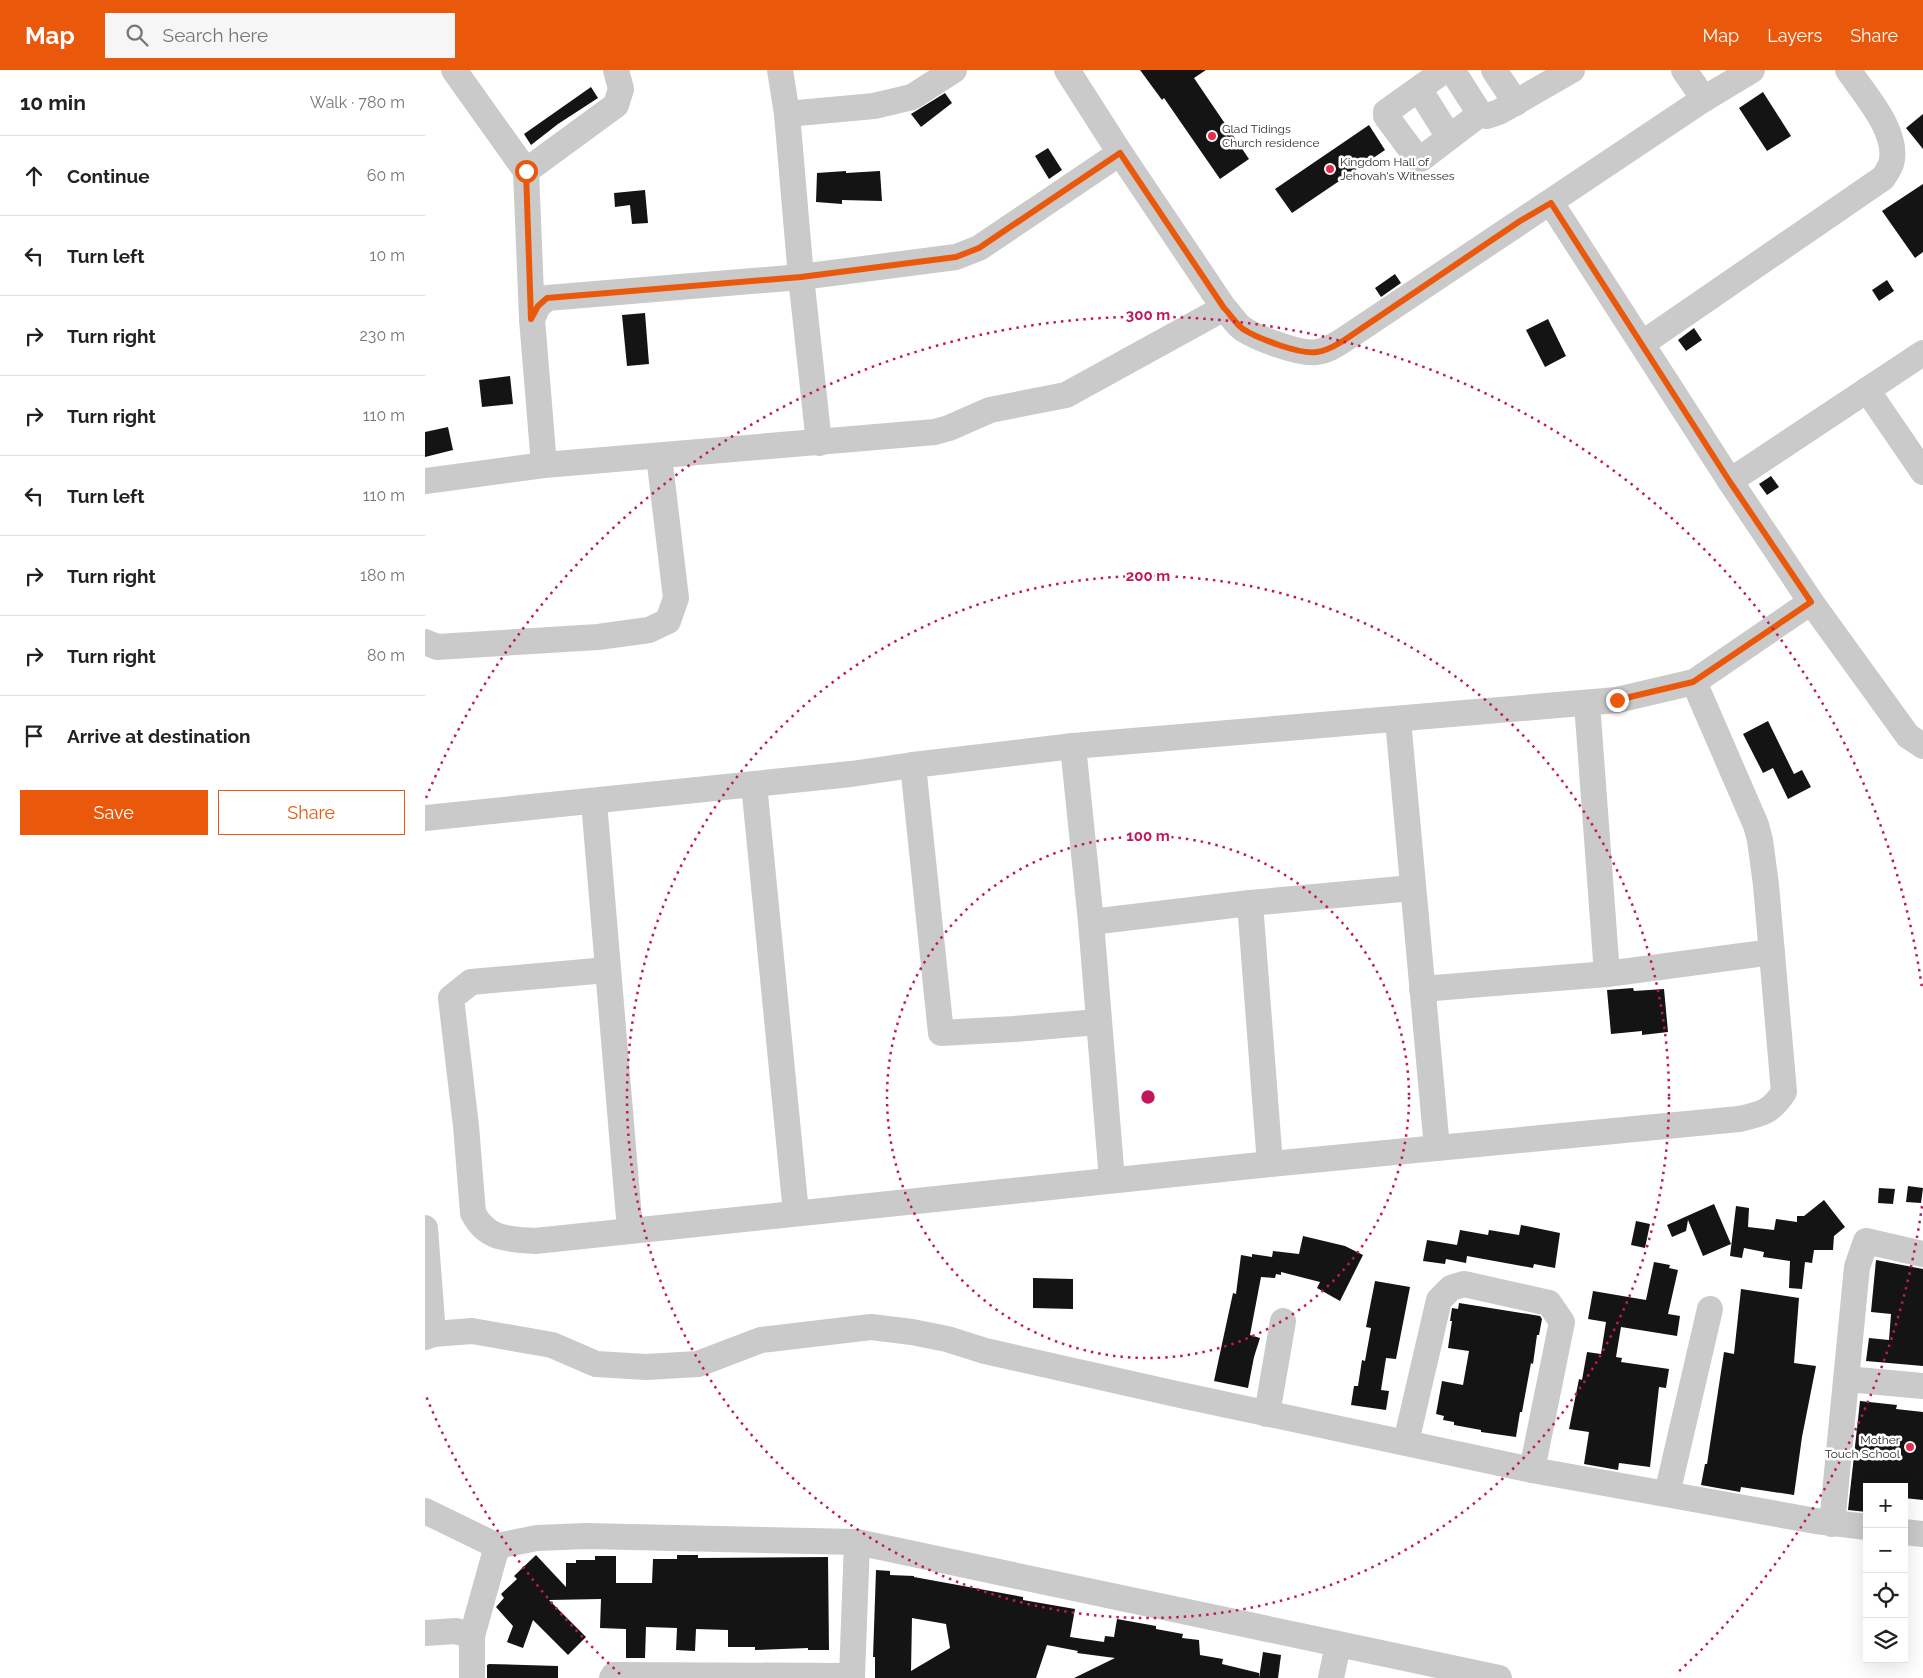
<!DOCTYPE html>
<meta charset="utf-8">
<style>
:root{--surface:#fff;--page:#f6f6f6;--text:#222;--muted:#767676;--line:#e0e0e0;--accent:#ea580c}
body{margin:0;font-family:Raleway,sans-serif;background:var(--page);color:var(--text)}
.controls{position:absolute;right:15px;bottom:15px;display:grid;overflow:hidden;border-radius:0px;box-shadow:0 5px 20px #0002}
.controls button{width:45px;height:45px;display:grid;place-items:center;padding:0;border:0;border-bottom:1px solid var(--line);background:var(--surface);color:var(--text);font:25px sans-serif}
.stop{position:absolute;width:15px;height:15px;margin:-11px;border:4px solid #ea580c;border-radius:50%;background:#fff}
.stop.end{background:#ea580c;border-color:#fff;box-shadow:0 1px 5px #0008}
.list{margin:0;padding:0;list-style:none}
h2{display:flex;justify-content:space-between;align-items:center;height:65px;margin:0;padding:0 20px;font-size:21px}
h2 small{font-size:16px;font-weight:400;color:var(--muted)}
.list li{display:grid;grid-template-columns:32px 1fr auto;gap:15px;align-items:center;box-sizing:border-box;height:80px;padding:0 20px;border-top:1px solid var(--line)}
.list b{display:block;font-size:19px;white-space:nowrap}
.list em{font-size:16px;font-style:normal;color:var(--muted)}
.actions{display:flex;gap:10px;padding:15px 20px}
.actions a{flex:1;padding:11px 0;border:1px solid var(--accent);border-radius:0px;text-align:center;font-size:18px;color:var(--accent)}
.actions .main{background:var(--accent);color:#fff}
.icon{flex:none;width:28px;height:28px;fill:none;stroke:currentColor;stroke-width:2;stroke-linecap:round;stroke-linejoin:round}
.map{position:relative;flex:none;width:1498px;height:1608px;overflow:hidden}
header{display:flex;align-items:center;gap:30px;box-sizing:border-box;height:70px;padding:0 25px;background:var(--accent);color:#fff}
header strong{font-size:24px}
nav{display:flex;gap:28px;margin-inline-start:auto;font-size:18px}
.search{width:350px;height:45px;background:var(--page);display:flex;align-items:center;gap:12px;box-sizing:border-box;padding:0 18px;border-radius:0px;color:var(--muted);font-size:19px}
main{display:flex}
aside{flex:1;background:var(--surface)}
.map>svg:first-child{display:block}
.building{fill:#141414;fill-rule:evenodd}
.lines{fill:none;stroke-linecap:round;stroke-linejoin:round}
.minor{stroke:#cacaca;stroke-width:26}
.route{stroke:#ea580c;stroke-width:6}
.ring{fill:none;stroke:#c2185b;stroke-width:2.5;stroke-dasharray:2.5 5}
.poi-dot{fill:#e62d4b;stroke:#fff;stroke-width:2}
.labels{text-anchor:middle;stroke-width:5;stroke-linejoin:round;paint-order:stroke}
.poi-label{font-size:12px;fill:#2d2d2d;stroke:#fff;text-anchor:start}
.centre{fill:#c2185b;stroke:#fff;stroke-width:2.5}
.ring-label{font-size:15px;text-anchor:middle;font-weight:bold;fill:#c2185b;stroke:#fff;stroke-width:5;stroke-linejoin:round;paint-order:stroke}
</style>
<header>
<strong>Map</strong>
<div class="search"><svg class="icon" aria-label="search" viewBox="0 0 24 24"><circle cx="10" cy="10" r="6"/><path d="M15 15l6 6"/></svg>Search here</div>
<nav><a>Map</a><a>Layers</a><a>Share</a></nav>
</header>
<main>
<aside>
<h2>10 min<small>Walk · 780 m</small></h2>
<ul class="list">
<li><svg class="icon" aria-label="ahead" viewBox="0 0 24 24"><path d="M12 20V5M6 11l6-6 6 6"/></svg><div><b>Continue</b></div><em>60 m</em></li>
<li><svg class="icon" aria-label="left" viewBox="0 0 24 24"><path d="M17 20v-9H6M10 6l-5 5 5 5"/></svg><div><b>Turn left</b></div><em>10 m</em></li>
<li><svg class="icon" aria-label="right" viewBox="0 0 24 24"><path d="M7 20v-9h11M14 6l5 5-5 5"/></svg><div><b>Turn right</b></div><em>230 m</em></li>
<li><svg class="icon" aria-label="right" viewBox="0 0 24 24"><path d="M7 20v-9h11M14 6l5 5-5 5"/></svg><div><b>Turn right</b></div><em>110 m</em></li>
<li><svg class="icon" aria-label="left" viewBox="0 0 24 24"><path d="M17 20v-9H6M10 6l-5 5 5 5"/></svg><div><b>Turn left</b></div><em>110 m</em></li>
<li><svg class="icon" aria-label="right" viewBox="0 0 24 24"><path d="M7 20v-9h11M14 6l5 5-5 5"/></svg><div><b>Turn right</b></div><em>180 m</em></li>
<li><svg class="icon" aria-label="right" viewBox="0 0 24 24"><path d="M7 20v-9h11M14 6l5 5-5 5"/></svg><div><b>Turn right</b></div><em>80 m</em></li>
<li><svg class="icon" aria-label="arrive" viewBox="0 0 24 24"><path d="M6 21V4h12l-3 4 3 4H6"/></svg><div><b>Arrive at destination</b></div></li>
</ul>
<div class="actions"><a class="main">Save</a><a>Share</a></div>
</aside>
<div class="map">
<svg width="1498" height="1608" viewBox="0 0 1498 1608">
<rect width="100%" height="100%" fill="#fff"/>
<g class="building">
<polygon points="715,0 781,0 769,8 824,89 795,109 739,28 737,30"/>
<polygon points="166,17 173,28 133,54 106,75 99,64"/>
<polygon points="1338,22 1366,66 1342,81 1314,38"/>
<polygon points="520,23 527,33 496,57 486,44"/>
<polygon points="1498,44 1498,79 1481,58"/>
<polygon points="944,55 960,80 867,143 850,119"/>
<polygon points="623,78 637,100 624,109 610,86"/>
<polygon points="421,101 421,103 455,101 457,131 417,130 417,134 391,132 392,103"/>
<polygon points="1498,114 1498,182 1490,188 1457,141"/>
<polygon points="220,120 223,153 207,154 205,135 190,137 189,123"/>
<polygon points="970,204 976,213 956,227 950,218"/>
<polygon points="1462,210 1469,221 1454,231 1447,220"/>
<polygon points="220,243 224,294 202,296 197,245"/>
<polygon points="1123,249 1141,286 1120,297 1101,260"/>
<polygon points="1269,258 1277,270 1261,281 1253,270"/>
<polygon points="85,306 88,334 57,337 54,310"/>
<polygon points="23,357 28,380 0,387 0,362"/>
<polygon points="1346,406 1354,417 1342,425 1334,414"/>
<polygon points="1343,651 1369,704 1377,700 1386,717 1363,729 1348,698 1338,703 1318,664"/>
<polygon points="1208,918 1209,921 1239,919 1243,962 1217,965 1217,961 1186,964 1182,920"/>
<polygon points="1483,1116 1498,1118 1496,1133 1481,1132"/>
<polygon points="1454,1118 1470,1119 1468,1134 1453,1133"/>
<polygon points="1399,1130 1420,1157 1409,1166 1408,1180 1389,1180 1387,1193 1380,1192 1377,1219 1364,1218 1365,1191 1338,1187 1339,1182 1319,1178 1317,1188 1305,1186 1311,1136 1324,1138 1323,1157 1349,1160 1351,1149 1372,1152 1372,1146 1379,1146"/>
<polygon points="1289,1134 1306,1174 1278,1186 1263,1150 1261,1161 1247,1167 1242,1155"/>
<polygon points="1211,1151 1225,1154 1220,1178 1206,1175"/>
<polygon points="1096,1155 1135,1163 1130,1198 1109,1194 1108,1198 1042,1186 1041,1193 1021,1189 1020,1194 998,1191 1002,1170 1032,1175 1035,1160 1063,1165 1064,1160 1094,1165"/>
<polygon points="878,1166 920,1176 938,1185 915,1231 892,1218 895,1212 856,1202 856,1205 851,1204 850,1208 836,1207 825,1265 835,1268 829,1287 823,1318 789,1311 808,1223 811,1224 816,1185 827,1187 827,1184 847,1187 848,1181 874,1184"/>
<polygon points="1451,1190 1498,1199 1498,1296 1441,1291 1444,1268 1464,1270 1466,1244 1446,1242"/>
<polygon points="1229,1192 1245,1195 1244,1198 1253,1200 1243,1244 1255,1246 1252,1266 1196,1257 1191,1287 1197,1288 1196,1292 1244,1299 1241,1318 1234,1317 1225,1397 1194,1393 1193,1400 1159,1394 1164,1362 1144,1359 1154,1309 1157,1310 1162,1282 1176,1284 1181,1252 1163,1249 1168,1221 1221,1230"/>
<polygon points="608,1208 648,1209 648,1239 608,1238"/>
<polygon points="950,1211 985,1217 971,1289 961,1288 956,1320 964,1321 961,1340 926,1335 929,1316 933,1316 937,1290 940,1291 946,1258 941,1257"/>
<polygon points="1316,1219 1374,1228 1369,1293 1391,1296 1377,1367 1369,1425 1316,1417 1315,1422 1276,1415 1280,1394 1282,1394 1299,1282 1309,1284"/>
<polygon points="1034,1233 1103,1244 1115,1246 1117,1249 1114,1265 1112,1265 1108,1294 1106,1293 1097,1342 1095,1342 1091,1367 1056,1362 1056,1360 1029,1355 1029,1352 1018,1350 1019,1346 1011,1344 1017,1311 1038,1315 1044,1281 1023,1278 1027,1251 1025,1251 1027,1238 1033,1239"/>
<polygon points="1435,1331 1472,1335 1471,1339 1498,1342 1498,1430 1479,1428 1479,1417 1442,1417 1442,1442 1423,1440"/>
<polygon points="111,1485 141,1517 141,1493 151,1493 151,1490 170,1490 170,1486 191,1486 191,1513 227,1513 228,1489 252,1489 252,1485 273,1485 273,1488 403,1487 404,1580 383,1580 383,1578 330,1580 330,1577 303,1577 303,1560 271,1559 270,1581 251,1580 252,1558 221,1557 220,1588 201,1588 201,1559 175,1558 176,1529 124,1530 161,1567 143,1585 108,1550 98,1578 82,1572 88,1556 71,1537 79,1528 76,1524 92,1509 89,1506"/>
<path d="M451 1500 465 1501V1505L489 1506V1507L598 1527V1530L650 1539 645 1567 679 1572 680 1566 689 1567 692 1549 731 1556V1559L758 1564 757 1568 774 1570 775 1585 798 1589 797 1594 834 1603V1608H649L690 1588 652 1583 653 1581 622 1575 611 1608H450V1587H448ZM487 1548 521 1554 525 1578 486 1601Z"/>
<polygon points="838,1582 856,1585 853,1608 834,1608"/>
<polygon points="64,1594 133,1596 133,1608 62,1608 62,1595"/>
</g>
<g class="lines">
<g class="minor">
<polyline points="29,0 101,101 107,249 119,395"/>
<polyline points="355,0 362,44 376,207 394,373"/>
<path d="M642 0 695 83 799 238C805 244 811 254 818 259 832 268 875 285 892 282 901 281 909 276 917 271L1279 29 1327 0"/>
<polyline points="1020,0 961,42 961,46 992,88 996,89 1055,44 1062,46 1074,42 1147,0"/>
<polyline points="1020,0 1029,3 1055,44"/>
<polyline points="1069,0 1091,33"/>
<polyline points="1259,0 1279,29"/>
<polyline points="994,19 1024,67"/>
<polyline points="362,44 449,36 487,27 529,0"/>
<polyline points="101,101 191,35 196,19 191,0"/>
<polyline points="1126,133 1305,411 1386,532 1483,666 1498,676"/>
<polyline points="107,249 113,236 122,228 376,207 531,187 554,178 695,83"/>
<path d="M1218 273 1458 108C1461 104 1464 99 1466 94 1475 63 1440 25 1423 0"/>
<polyline points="1442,320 1498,402"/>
<polyline points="0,411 119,395 510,362 524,358 565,340 641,325 799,238"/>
<polyline points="1305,411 1498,283"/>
<polyline points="0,572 12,577 173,567 224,560 243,551 251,528 234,386"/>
<polyline points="1162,633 1182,904"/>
<polyline points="973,650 1012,1078"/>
<polyline points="648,676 666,852 687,1110"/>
<polyline points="488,695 516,963 589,959 673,952"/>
<polyline points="329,714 371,1143"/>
<polyline points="169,732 205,1160"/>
<polyline points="0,748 426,704 488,695 648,676 1192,630 1269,612 1386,532"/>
<polyline points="825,833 845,1094"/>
<polyline points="666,852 825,833 987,818"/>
<path d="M182 900 46 912 26 928 41 1056 48 1143C62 1170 83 1169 110 1171L845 1094 1314 1049C1337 1044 1346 1042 1359 1022L1341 815 1335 770 1331 755 1269 612"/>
<polyline points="997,919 1182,904 1347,882"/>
<polyline points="0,1158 8,1264"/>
<polyline points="0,1267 8,1264 47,1261 127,1275 171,1294 221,1297 273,1294 336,1270 446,1257 487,1262 522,1269 560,1281 751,1324 1107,1400 1391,1451 1442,1457"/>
<polyline points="1422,1309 1498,1316"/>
<polyline points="842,1344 858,1251"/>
<polyline points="981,1372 1014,1230 1026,1218 1039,1214 1124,1233 1137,1252 1107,1400"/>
<polyline points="1242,1424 1285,1239"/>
<polyline points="0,1441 72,1476 112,1468 161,1466 432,1472 1074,1608"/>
<polyline points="1407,1454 1432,1197 1441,1171 1498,1184"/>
<polyline points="1479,1462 1498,1464"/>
<polyline points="0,1563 31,1561 47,1566"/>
<polyline points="427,1606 432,1472"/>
<polyline points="47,1608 47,1566 72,1476"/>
<polyline points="187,1608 189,1605 427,1606 427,1608"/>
<polyline points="906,1608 913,1575"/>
</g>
</g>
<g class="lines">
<path class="route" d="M101 101 106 249 113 236 122 228 376 207 531 187 554 178 695 83 799 238C805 244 811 254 818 259 832 268 875 285 892 282 902 281 909 276 918 271L1095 151 1126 133 1305 412 1386 532 1268 612 1192 630"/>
</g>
<g class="ring">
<circle cx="723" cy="1027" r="261"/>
<circle cx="723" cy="1027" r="521"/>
<path d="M1497 1136A782 782 0 0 1 1251 1604M195 1604A782 782 0 0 1 1 1326M1 728A782 782 0 0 1 1497 918"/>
</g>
<g class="poi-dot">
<circle cx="787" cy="66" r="5"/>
<circle cx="905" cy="99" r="5"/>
<circle cx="1485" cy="1377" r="5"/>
</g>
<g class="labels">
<g class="poi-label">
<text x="797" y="63">Glad Tidings<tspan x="797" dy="14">Church residence</tspan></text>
<text x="915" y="96">Kingdom Hall of<tspan x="915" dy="14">Jehovah's Witnesses</tspan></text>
<text x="1475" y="1374" text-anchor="end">Mother<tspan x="1475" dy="14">Touch School</tspan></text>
</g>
</g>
<circle cx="723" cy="1027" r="8" class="centre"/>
<g class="ring-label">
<text x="723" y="250">300 m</text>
<text x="723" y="511">200 m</text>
<text x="723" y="771">100 m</text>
</g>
</svg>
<div class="controls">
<button>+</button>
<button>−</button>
<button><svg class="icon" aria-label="locate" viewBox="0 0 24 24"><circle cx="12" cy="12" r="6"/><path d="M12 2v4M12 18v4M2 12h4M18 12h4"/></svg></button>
<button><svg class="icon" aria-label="layers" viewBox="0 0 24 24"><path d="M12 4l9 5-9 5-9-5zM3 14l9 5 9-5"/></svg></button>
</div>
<div class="stop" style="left:101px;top:101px"></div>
<div class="stop end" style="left:1192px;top:630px"></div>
</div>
</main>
